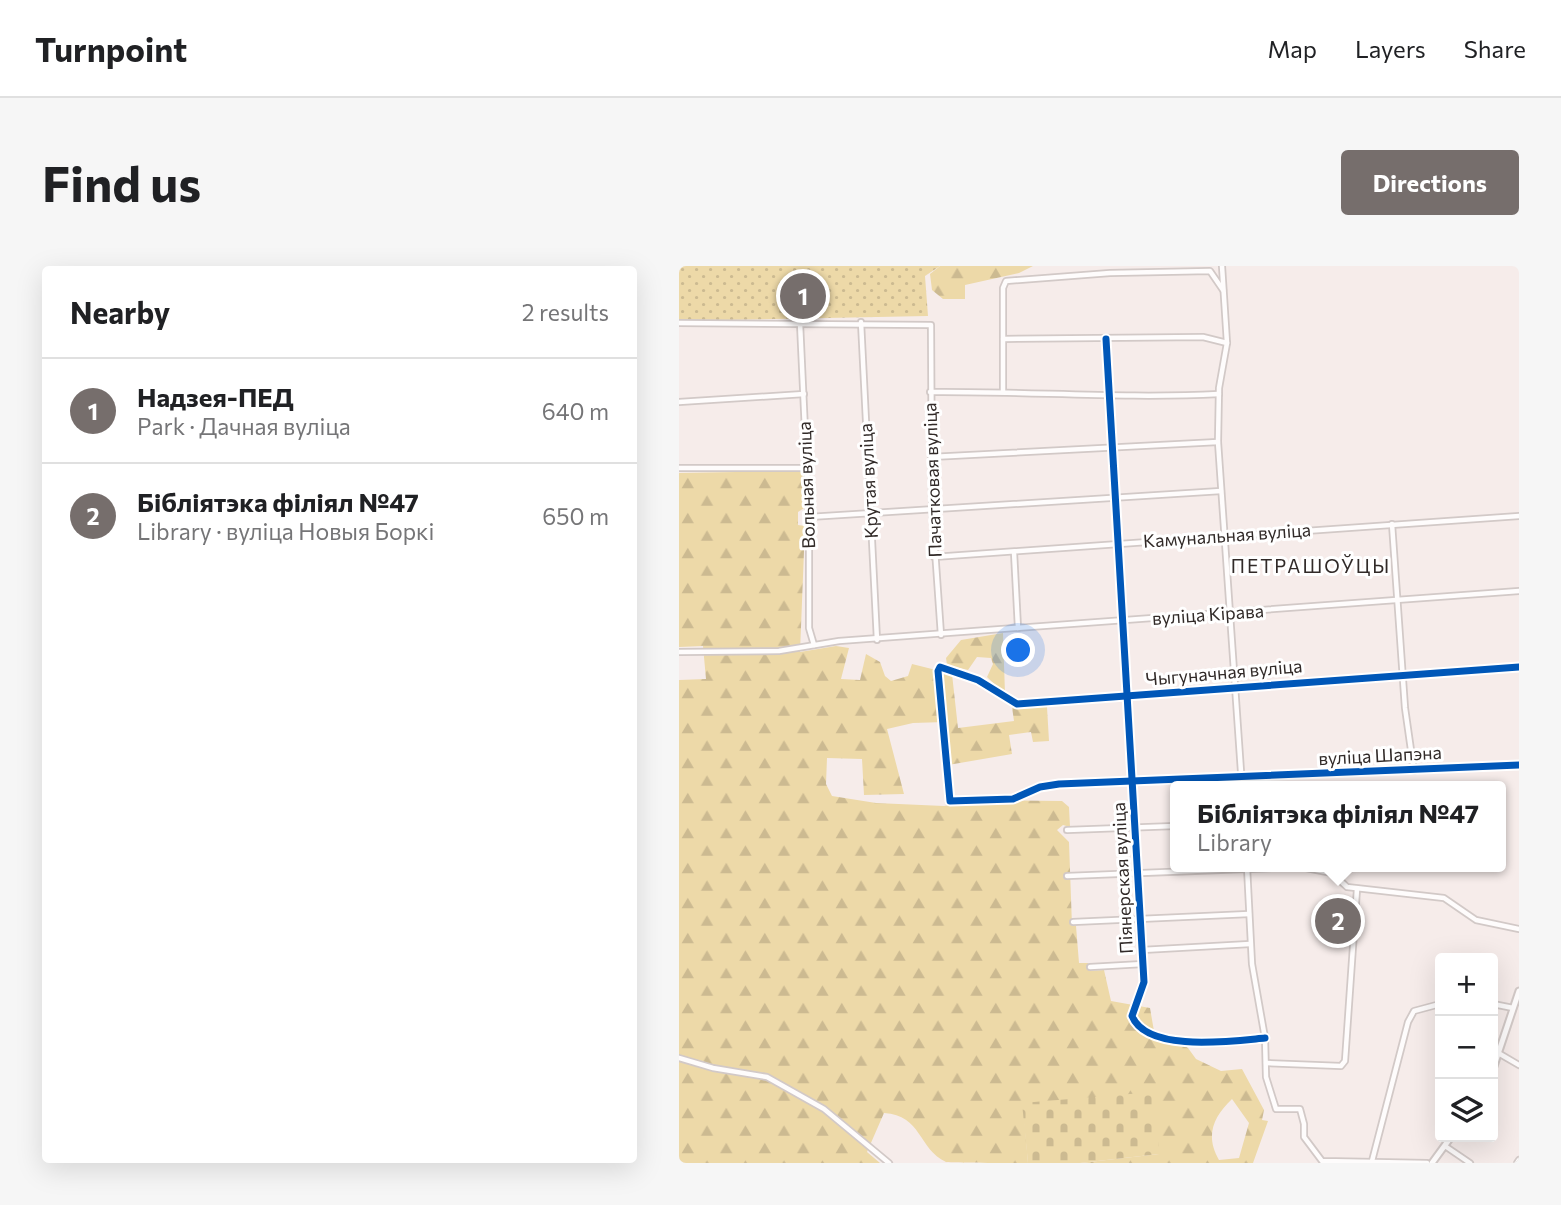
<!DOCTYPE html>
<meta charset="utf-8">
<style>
:root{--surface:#fff;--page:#f6f6f6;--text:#202124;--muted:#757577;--line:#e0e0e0;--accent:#766e6c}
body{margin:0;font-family:Commissioner,sans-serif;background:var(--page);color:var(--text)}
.controls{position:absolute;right:21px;bottom:21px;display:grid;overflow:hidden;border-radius:7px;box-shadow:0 7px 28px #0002}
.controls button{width:63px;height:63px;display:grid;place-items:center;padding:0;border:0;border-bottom:2px solid var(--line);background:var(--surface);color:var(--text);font:35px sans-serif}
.you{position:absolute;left:340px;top:385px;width:24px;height:24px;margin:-18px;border:5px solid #fff;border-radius:50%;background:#1a73e8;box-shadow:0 0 0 10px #1a73e833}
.badge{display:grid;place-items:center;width:46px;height:46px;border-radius:50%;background:var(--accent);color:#fff;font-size:23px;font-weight:700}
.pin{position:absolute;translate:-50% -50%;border:4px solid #fff;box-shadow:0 2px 7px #0006}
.popup{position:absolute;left:491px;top:515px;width:336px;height:91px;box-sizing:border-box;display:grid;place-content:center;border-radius:7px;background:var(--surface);filter:drop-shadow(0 2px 5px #0005);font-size:23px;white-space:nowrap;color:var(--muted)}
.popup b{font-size:26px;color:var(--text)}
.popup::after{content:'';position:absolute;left:50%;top:100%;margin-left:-14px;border:14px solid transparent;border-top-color:var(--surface)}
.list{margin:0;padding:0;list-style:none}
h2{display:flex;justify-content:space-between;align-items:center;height:91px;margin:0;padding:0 28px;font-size:30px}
h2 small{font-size:23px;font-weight:400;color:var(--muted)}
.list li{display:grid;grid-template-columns:46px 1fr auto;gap:21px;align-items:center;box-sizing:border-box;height:105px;padding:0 28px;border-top:2px solid var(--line)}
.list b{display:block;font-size:26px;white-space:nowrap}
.list p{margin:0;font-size:23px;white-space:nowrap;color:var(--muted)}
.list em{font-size:23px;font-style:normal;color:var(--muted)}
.icon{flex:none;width:38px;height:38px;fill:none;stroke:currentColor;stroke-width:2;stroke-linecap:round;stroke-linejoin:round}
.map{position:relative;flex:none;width:840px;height:897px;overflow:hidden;border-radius:7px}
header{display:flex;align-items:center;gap:42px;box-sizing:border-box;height:98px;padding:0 35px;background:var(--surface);border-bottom:2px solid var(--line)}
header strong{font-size:33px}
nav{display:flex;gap:38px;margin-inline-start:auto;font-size:24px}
.intro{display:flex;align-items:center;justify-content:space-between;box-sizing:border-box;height:168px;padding:0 42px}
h1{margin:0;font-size:49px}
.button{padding:18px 32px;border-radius:7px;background:var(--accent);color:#fff;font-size:24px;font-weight:700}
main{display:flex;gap:42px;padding:0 42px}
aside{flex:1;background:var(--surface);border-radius:7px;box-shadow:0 7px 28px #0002}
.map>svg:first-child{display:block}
.forest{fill:url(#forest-firs);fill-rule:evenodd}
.cemetery{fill:url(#cemetery-stones)}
.garden{fill:url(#garden-dots)}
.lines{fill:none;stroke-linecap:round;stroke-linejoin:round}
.minor-casing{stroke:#d2c9c7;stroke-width:8}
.major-casing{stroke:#d2c9c7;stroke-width:9}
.minor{stroke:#fefcfc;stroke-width:4.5}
.major{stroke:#fefcfc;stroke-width:5}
.cycleway-casing{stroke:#fff;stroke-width:11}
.cycleway{stroke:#0057b8;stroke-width:7}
.labels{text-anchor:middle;stroke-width:6;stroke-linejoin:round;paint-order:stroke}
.street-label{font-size:18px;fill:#312a28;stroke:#fff}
.neighbourhood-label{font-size:19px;letter-spacing:2px;fill:#312a28;stroke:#fff}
</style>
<header>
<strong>Turnpoint</strong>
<nav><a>Map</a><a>Layers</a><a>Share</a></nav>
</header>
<div class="intro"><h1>Find us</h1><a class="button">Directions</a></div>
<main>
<aside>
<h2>Nearby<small>2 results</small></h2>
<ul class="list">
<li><span class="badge">1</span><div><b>Надзея-ПЕД</b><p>Park · Дачная вуліца</p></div><em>640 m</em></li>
<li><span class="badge">2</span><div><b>Бібліятэка філіял №47</b><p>Library · вуліца Новыя Боркі</p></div><em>650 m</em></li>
</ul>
</aside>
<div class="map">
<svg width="840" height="897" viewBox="0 0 840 897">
<defs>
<pattern id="forest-firs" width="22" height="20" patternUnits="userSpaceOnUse" patternTransform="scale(1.75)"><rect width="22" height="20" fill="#edd9a8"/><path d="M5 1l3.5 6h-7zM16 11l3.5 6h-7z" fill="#ccba91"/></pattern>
<pattern id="cemetery-stones" width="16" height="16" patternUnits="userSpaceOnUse" patternTransform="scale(1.75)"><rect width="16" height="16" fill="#edd9a8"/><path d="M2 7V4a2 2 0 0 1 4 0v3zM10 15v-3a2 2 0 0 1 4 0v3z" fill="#ccba91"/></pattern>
<pattern id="garden-dots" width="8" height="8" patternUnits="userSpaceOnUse" patternTransform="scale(1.75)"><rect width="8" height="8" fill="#edd9a8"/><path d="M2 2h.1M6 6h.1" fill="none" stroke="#ccba91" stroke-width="1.8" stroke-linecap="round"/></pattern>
</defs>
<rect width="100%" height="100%" fill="#f6ecea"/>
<g class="forest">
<polygon points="261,0 354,0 340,7 286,19 286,33 264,33 253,24 251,8"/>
<path d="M122 205 125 209V242L119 246V259L126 260 121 386 157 380 170 382 162 413 181 414 187 388 201 396 206 410 212 415 229 410 233 398 273 408 279 462 335 455 333 441H368L370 475 354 476 352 466 330 469 333 488 269 499 266 456 234 457 208 463 225 528 185 529 183 493 148 492 147 518 153 530 197 537 265 540 300 534 383 535 390 541 391 561 384 559 378 564 390 576 393 660H397L400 697H409L410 705 425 704 432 735 471 742 476 771 497 774 509 782 517 793 542 805 563 803 585 844 583 854 589 855 574 897H401L480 888 344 837 349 897C332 897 278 897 267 896 239 883 243 849 205 847L188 886 201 897H0V414L27 413 24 380 0 381V207ZM553 833 570 857 560 892 540 894C526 870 534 851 553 833Z"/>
<polygon points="324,367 326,428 308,411 314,398 312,392 298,391 289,404 268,399 267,392 282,374"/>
</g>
<polygon class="cemetery" points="475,826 480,888 401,897 349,897 343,837"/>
<polygon class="garden" points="0,0 261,0 246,10 249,50 0,55"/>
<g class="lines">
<g class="minor-casing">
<g id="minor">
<polyline points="543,0 548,77 540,122 539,176 563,520"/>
<polyline points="182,56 198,374"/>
<polyline points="0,57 252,59 253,241 262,369"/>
<polyline points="121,57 130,251 130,362 135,379"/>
<polyline points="324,73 524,71 548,77"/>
<path d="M427 73 465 716 453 750C468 787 553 775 586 772"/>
<polyline points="324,125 324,22 327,15 431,7 531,5 544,24"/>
<path d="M251 126C348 125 444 133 540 128"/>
<polyline points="0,136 125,128"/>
<polyline points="252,191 539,176"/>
<polyline points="0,202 127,202"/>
<polyline points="130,251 542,225"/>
<polyline points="713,258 726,442 735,505"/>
<polyline points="335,286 339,362"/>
<polyline points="255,291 840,250"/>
<polyline points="0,386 100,385 160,375 840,325"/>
<polyline points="840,401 338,438 299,414 261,401 259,405 271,535 334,533 361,521 380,518 840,499"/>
<polyline points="388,564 496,560"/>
<polyline points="568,601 573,698 586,772 587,811 597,843 621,843 625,858 625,871 643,895 748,897"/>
<polyline points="622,601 653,607 668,621 765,632 797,654 840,663"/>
<polyline points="388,610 615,601"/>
<polyline points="394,656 570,648"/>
<polyline points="463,684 571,678"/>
<polyline points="411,701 464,698"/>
<polyline points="814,738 834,742"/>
<polyline points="821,788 840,799"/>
<polyline points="0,792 34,802 88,811 145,843 210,897"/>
<polyline points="587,797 662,800 666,795 678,623"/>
<polyline points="766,880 791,897"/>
<polyline points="693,895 729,756 735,745 761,738"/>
<polyline points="838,897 840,894"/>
</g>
</g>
<g class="major-casing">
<g id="major">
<polyline points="814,803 840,725"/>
<polyline points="753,897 772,871"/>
</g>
</g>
<use href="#minor" class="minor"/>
<use href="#major" class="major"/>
<g class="cycleway-casing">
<g id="cycleway">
<path d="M427 73 465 716 453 750C468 787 553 775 586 772"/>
<polyline points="840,401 338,438 299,414 261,401 259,405 271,535 334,533 361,521 380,518 840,499"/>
</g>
</g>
<use href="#cycleway" class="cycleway"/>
</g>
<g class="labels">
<g class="street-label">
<text transform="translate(254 214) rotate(-92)" y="6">Пачатковая вуліца</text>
<text transform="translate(190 215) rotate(-93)" y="6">Крутая вуліца</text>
<text transform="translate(128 219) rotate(-92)" y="6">Вольная вуліца</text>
<text transform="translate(548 270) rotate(-4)" y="6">Камунальная вуліца</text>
<text transform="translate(529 349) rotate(-4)" y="6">вуліца Кірава</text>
<text transform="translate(545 407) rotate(-5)" y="6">Чыгуначная вуліца</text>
<text transform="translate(701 490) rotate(-3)" y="6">вуліца Шапэна</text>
<text transform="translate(444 612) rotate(-93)" y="6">Піянерская вуліца</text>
</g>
<g class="neighbourhood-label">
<text x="632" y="307">ПЕТРАШОЎЦЫ</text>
</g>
</g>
</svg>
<div class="controls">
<button>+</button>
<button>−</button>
<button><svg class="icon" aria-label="layers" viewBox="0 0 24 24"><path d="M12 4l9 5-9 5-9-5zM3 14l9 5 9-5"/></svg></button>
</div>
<div class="you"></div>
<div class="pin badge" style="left:124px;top:30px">1</div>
<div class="pin badge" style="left:659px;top:655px">2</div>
<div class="popup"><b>Бібліятэка філіял №47</b>Library</div>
</div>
</main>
